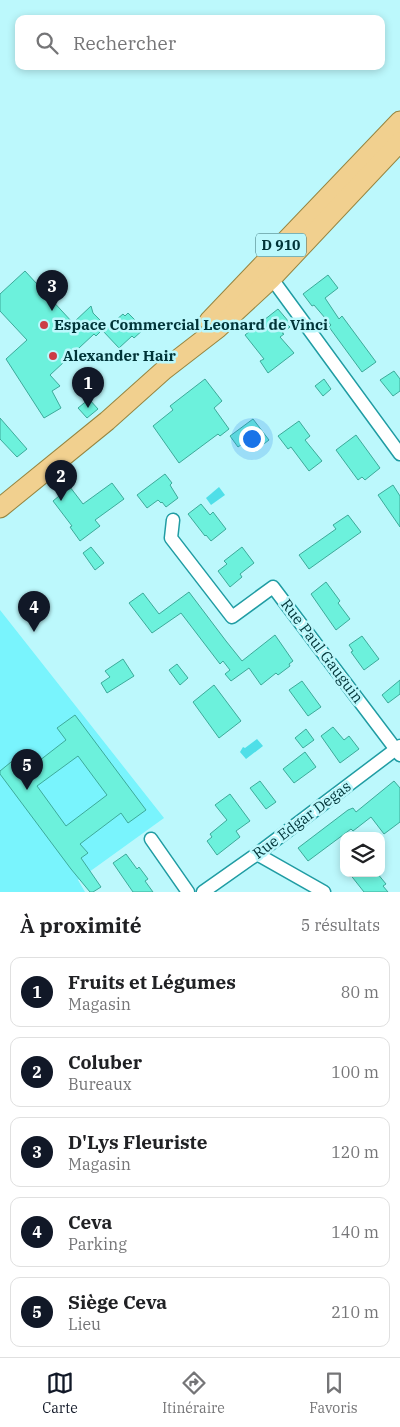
<!DOCTYPE html>
<html lang="fr">
<meta charset="utf-8">
<style>
:root{--surface:#fff;--page:#f6f6f6;--text:#202124;--muted:#757577;--line:#e0e0e0;--accent:#111827}
body{margin:0;font-family:"IBM Plex Serif",serif;background:var(--page);color:var(--text)}
.controls{position:absolute;right:15px;bottom:15px;display:grid;overflow:hidden;border-radius:10px;box-shadow:0 2px 8px #0003}
.controls button{width:45px;height:45px;display:grid;place-items:center;padding:0;border:0;border-bottom:1px solid var(--line);background:var(--surface);color:var(--text);font:25px sans-serif}
.you{position:absolute;left:251px;top:438px;width:18px;height:18px;margin:-12px;border:4px solid #fff;border-radius:50%;background:#1a73e8;box-shadow:0 0 0 8px #1a73e833}
.badge{display:grid;place-items:center;width:32px;height:32px;border-radius:50%;background:var(--accent);color:#fff;font-size:16px;font-weight:700}
.pin{position:absolute;translate:-50% -41px;filter:drop-shadow(0 1px 2px #0008)}
.pin::after{content:'';position:absolute;top:26px;width:18px;height:15px;background:inherit;clip-path:polygon(0 0,100% 0,50% 100%)}
.list{margin:0;padding:0;list-style:none}
h2{display:flex;justify-content:space-between;align-items:center;height:65px;margin:0;padding:0 20px;font-size:21px}
h2 small{font-size:16px;font-weight:400;color:var(--muted)}
.list li{display:grid;grid-template-columns:32px 1fr auto;gap:15px;align-items:center;box-sizing:border-box;height:70px;margin:0 10px 10px;padding:0 10px;border:1px solid var(--line);border-radius:10px}
.list b{display:block;font-size:19px;white-space:nowrap}
.list p{margin:0;font-size:16px;white-space:nowrap;color:var(--muted)}
.list em{font-size:16px;font-style:normal;color:var(--muted)}
.icon{flex:none;width:28px;height:28px;fill:none;stroke:currentColor;stroke-width:2;stroke-linecap:round;stroke-linejoin:round}
.map{position:relative;flex:none;width:400px;height:892px;overflow:hidden}
.search{position:absolute;background:var(--surface);box-shadow:0 2px 8px #0003;left:15px;right:15px;top:15px;height:55px;display:flex;align-items:center;gap:12px;box-sizing:border-box;padding:0 18px;border-radius:10px;color:var(--muted);font-size:19px}
.sheet{height:465px;background:var(--surface)}
nav{display:flex;justify-content:space-around;align-items:center;box-sizing:border-box;height:70px;border-top:1px solid var(--line);background:var(--surface);font-size:14px;color:var(--muted)}
nav a{display:grid;justify-items:center;gap:2px}
nav .on{color:var(--accent)}
.map>svg:first-child{display:block}
.built{fill:#79f4fd}
.water{fill:#4fdfe8}
.building{fill:#6cf1dc;stroke:#3daa9a;fill-rule:evenodd}
.lines{fill:none;stroke-linecap:round;stroke-linejoin:round}
.street-casing{stroke:#209ca3;stroke-width:15}
.primary-casing{stroke:#968540;stroke-width:21}
.street{stroke:#fff;stroke-width:12}
.primary{stroke:#f1d08f;stroke-width:19}
.poi-dot{fill:#cc3c46;stroke:#bcf8fc;stroke-width:2}
.labels{text-anchor:middle;stroke-width:5;stroke-linejoin:round;paint-order:stroke}
.shield{fill:#bcf8fc;stroke:#386f73;stroke-width:1}
.shield-label{font-size:14px;font-weight:bold;fill:#003438}
.poi-label{font-size:15px;font-weight:bold;fill:#003438;stroke:#bcf8fc;text-anchor:start}
.street-label{font-size:15px;fill:#003438;stroke:#bcf8fc}
</style>
<div class="map">
<svg width="400" height="892" viewBox="0 0 400 892">
<rect width="100%" height="100%" fill="#bcf8fc"/>
<polygon class="built" points="0,610 164,818 78,880 85,892 0,892"/>
<g class="water">
<polygon points="219,487 225,495 211,505 206,498"/>
<polygon points="257,739 263,746 246,759 240,752 243,747 245,748"/>
</g>
<g class="building">
<polygon points="25,271 73,323 91,306 93,313 106,326 96,336 94,334 50,375 60,386 52,391 61,408 44,418 6,359 27,340 0,311 0,294"/>
<polygon points="328,275 338,288 325,298 339,319 342,316 376,362 362,372 329,327 331,325 314,305 312,306 303,294"/>
<polygon points="278,309 289,322 287,324 290,327 282,333 284,334 280,337 294,353 268,373 260,361 264,359 245,335"/>
<polygon points="128,313 144,329 134,338 132,336 119,348 103,331 123,314 125,316"/>
<polygon points="394,371 400,379 400,391 393,396 380,380"/>
<polygon points="205,379 222,401 214,408 229,429 220,436 218,434 179,463 153,426 173,410 170,406"/>
<polygon points="324,379 331,389 323,396 315,386"/>
<polygon points="89,399 98,409 87,418 78,408"/>
<polygon points="0,418 27,449 17,457 0,439"/>
<polygon points="253,419 269,440 256,450 248,440 238,447 230,436"/>
<polygon points="299,421 310,436 305,440 322,461 309,471 291,447 288,449 278,436"/>
<polygon points="356,435 380,468 365,480 362,477 358,480 336,450"/>
<polygon points="165,474 172,483 170,485 178,498 166,507 162,502 161,503 158,500 147,508 137,495"/>
<polygon points="112,483 124,499 95,520 100,526 80,541 70,527 72,526 53,501 70,487 83,504"/>
<polygon points="393,485 400,496 400,527 378,495"/>
<polygon points="201,504 210,515 213,512 226,529 211,541 206,535 205,536 188,514"/>
<polygon points="348,515 361,532 309,569 299,555 336,529 333,525"/>
<polygon points="91,547 104,563 95,570 83,553"/>
<polygon points="242,547 254,563 240,574 242,577 230,587 218,571 227,564 224,561"/>
<polygon points="326,582 340,601 338,603 350,619 336,630 311,594"/>
<polygon points="189,592 226,641 242,661 275,635 293,661 289,664 290,666 278,675 276,673 261,685 249,668 231,681 225,674 230,670 223,661 220,664 181,613 152,633 129,603 143,593 159,614"/>
<polygon points="362,636 379,659 364,670 351,652 353,651 349,645"/>
<polygon points="123,659 134,676 107,693 101,683 110,677 105,671"/>
<polygon points="177,664 188,678 180,685 169,670"/>
<polygon points="400,680 400,694 388,703 382,695"/>
<polygon points="302,681 321,707 308,716 289,690"/>
<polygon points="214,685 241,721 219,738 193,702"/>
<path d="M75 715 146 810 128 823 121 813 80 844 88 853 81 858 101 887 93 892H90L71 869 0 774V771L16 758 26 771 66 740 57 728ZM78 756 107 795 66 826 37 786Z"/>
<polygon points="333,727 344,740 349,736 359,749 340,763 321,736"/>
<polygon points="306,729 314,740 303,748 295,738"/>
<polygon points="305,752 316,767 294,783 283,769"/>
<polygon points="260,781 276,802 266,809 250,788"/>
<polygon points="394,781 400,788 400,822 384,834 371,817 353,831 351,829 308,861 298,848 348,810 353,808 356,812"/>
<polygon points="230,794 250,821 236,831 240,837 217,855 207,841 212,837 210,834 227,820 215,805"/>
<polygon points="126,854 137,869 139,867 148,879 145,881 153,892 133,892 124,879 113,863"/>
<polygon points="349,873 377,873 386,884 383,886 388,892 364,892"/>
</g>
<g class="lines">
<g class="street-casing">
<g id="street">
<polyline points="267,272 400,454"/>
<polyline points="173,520 171,538 232,617 273,587 400,755"/>
<polyline points="151,839 188,892"/>
<polyline points="257,854 324,892"/>
<polyline points="203,892 257,854 400,746"/>
</g>
</g>
<g class="primary-casing">
<g id="primary">
<polyline points="209,321 400,121"/>
<polyline points="0,508 107,421 164,370 217,329 271,279 400,142"/>
</g>
</g>
<use href="#street" class="street"/>
<use href="#primary" class="primary"/>
</g>
<g class="poi-dot">
<circle cx="44" cy="325" r="5"/>
<circle cx="53" cy="356" r="5"/>
</g>
<g class="labels">
<rect class="shield" x="256" y="233.5" width="50" height="23" rx="4"/>
<g class="shield-label">
<text x="281" y="250">D 910</text>
</g>
<g class="poi-label">
<text x="54" y="330">Espace Commercial Leonard de Vinci</text>
<text x="63" y="361">Alexander Hair</text>
</g>
<g class="street-label">
<text transform="translate(322 651) rotate(53)" y="5">Rue Paul Gauguin</text>
<text transform="translate(302 820) rotate(-37)" y="5">Rue Edgar Degas</text>
</g>
</g>
</svg>
<div class="controls">
<button><svg class="icon" aria-label="layers" viewBox="0 0 24 24"><path d="M12 4l9 5-9 5-9-5zM3 14l9 5 9-5"/></svg></button>
</div>
<div class="you"></div>
<div class="pin badge" style="left:88px;top:408px">1</div>
<div class="pin badge" style="left:61px;top:501px">2</div>
<div class="pin badge" style="left:52px;top:311px">3</div>
<div class="pin badge" style="left:34px;top:632px">4</div>
<div class="pin badge" style="left:27px;top:790px">5</div>
<div class="search"><svg class="icon" aria-label="search" viewBox="0 0 24 24"><circle cx="10" cy="10" r="6"/><path d="M15 15l6 6"/></svg>Rechercher</div>
</div>
<section class="sheet">
<h2>À proximité<small>5 résultats</small></h2>
<ul class="list">
<li><span class="badge">1</span><div><b>Fruits et Légumes</b><p>Magasin</p></div><em>80 m</em></li>
<li><span class="badge">2</span><div><b>Coluber</b><p>Bureaux</p></div><em>100 m</em></li>
<li><span class="badge">3</span><div><b>D'Lys Fleuriste</b><p>Magasin</p></div><em>120 m</em></li>
<li><span class="badge">4</span><div><b>Ceva</b><p>Parking</p></div><em>140 m</em></li>
<li><span class="badge">5</span><div><b>Siège Ceva</b><p>Lieu</p></div><em>210 m</em></li>
</ul>
</section>
<nav>
<a class="on"><svg class="icon" aria-label="map" viewBox="0 0 24 24"><path d="M3 6l6-2 6 2 6-2v14l-6 2-6-2-6 2zM9 4v14M15 6v14"/></svg>Carte</a>
<a><svg class="icon" aria-label="directions" viewBox="0 0 24 24"><path d="M12 3l9 9-9 9-9-9zM9 14v-3h6M13 9l2 2-2 2"/></svg>Itinéraire</a>
<a><svg class="icon" aria-label="saved" viewBox="0 0 24 24"><path d="M7 4h10v16l-5-4-5 4z"/></svg>Favoris</a>
</nav>
